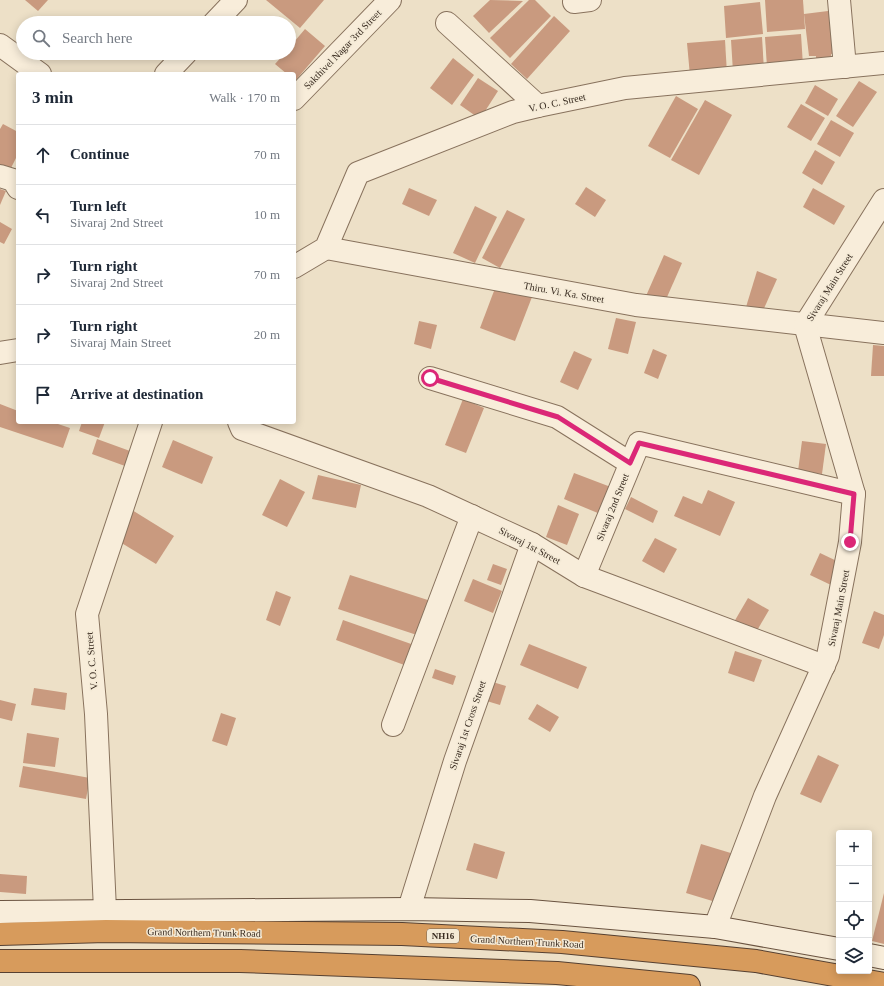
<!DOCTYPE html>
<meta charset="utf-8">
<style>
:root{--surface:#fff;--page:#f2f2f3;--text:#1f2937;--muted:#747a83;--line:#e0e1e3}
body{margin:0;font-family:"Times New Roman",serif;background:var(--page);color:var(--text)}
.controls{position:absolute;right:12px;bottom:12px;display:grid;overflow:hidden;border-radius:4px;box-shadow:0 2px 10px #0003}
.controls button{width:36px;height:36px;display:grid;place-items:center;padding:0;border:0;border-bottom:1px solid var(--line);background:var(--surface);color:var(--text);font:20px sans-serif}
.stop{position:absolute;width:12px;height:12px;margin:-9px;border:3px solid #db2777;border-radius:50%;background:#fff}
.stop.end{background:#db2777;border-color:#fff;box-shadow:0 1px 4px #0008}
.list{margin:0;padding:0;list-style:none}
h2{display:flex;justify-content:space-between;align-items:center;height:52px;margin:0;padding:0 16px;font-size:17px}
h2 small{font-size:13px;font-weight:400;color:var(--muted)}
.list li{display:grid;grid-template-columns:26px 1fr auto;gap:12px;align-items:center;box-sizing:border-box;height:60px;padding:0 16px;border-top:1px solid var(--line)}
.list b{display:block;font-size:15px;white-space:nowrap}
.list p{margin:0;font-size:13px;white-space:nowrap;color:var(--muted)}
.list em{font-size:13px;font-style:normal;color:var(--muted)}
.icon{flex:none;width:22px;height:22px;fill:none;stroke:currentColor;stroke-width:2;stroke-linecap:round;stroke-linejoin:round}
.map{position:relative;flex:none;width:884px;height:986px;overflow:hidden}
.search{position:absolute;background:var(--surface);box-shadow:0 2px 10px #0003;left:16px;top:16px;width:280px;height:44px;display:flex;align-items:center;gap:10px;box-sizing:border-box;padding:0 14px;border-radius:22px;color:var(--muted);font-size:15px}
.panel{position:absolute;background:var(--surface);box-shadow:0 2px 10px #0003;left:16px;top:72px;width:280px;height:352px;border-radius:4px}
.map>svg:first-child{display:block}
.building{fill:#c99a7f}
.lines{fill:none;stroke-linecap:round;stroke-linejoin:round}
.street-casing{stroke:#88725d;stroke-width:24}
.secondary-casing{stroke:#6a5340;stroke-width:24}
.highway-casing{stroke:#564031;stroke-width:24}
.street{stroke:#f8edda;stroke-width:22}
.secondary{stroke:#f8edda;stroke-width:22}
.highway{stroke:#d79b5c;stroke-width:22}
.route{stroke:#db2777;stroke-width:5}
.labels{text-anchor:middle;stroke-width:3;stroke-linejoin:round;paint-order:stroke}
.shield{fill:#f4ead6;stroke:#716457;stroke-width:1}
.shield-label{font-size:9px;font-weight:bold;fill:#392b20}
.street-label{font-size:10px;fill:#392b20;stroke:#f4ead6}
</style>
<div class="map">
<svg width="884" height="986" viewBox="0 0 884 986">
<rect width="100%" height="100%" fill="#ede0c7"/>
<g class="building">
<polygon points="25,0 48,0 38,11"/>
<polygon points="266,0 324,0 300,28"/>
<polygon points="490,0 523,1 489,33 473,16"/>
<polygon points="529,0 535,0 551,16 510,58 490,38"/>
<polygon points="765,0 803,0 805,29 767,32"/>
<polygon points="760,2 763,34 726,38 724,6"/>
<polygon points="836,10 840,53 831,54 831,57 816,59 816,56 809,56 804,14"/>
<polygon points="554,16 570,31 527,79 511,64"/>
<polygon points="305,29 325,46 295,81 294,74 287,74 275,64 285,53 289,53 289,48"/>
<polygon points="801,34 803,66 767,67 765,37"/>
<polygon points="762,37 764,70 733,72 731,40"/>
<polygon points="725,40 727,74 690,76 687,43"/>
<polygon points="156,53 170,53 165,59"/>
<polygon points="453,58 474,75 452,105 430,88"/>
<polygon points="478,78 498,91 480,119 460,105"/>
<polygon points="859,81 877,92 853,127 836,116"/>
<polygon points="815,85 838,99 828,116 805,103"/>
<polygon points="676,96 698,109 670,158 648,146"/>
<polygon points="705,100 732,115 699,175 671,160"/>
<polygon points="801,104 825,118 811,141 787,127"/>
<polygon points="831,120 854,133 840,157 817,144"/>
<polygon points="3,124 18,132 18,154 9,172 0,168 0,129"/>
<polygon points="815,150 835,162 822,185 802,173"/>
<polygon points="586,187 606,200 595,217 575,204"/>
<polygon points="409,188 437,200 429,216 402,204"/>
<polygon points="813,188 845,206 834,225 803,207"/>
<polygon points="0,189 6,191 0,205"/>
<polygon points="475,206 497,217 475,263 453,253"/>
<polygon points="507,210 525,219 500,268 482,258"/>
<polygon points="0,222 12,229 4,244 0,242"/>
<polygon points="664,255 682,263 664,304 646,296"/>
<polygon points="757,271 777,279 762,313 746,307"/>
<polygon points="497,283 532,297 515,341 480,328"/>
<polygon points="616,318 636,322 628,354 608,349"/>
<polygon points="419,321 437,325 431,349 414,344"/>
<polygon points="873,345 884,346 884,376 871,376"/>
<polygon points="653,349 667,355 658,379 644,373"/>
<polygon points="574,351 592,359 578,390 560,382"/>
<polygon points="463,399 484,408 466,453 445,445"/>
<polygon points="0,404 18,411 18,422 52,422 70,428 63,448 0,427"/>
<polygon points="82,422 105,422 99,438 79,431"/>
<polygon points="97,439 130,451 125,466 92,454"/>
<polygon points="173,440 213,457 202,484 162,467"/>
<polygon points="802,441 826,444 822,474 798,471"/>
<polygon points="574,473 616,489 605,516 564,499"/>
<polygon points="318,475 361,485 356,508 312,499"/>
<polygon points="280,479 305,492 287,527 262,515"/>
<polygon points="708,490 735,502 720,536 674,516 683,496 702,504"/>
<polygon points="631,497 658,511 653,523 625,509"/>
<polygon points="558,505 579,514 567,545 546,537"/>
<polygon points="132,510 174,536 156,564 115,539"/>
<polygon points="655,538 677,549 664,573 642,561"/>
<polygon points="820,553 841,563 831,585 810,575"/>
<polygon points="493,564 507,569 501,585 487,580"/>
<polygon points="350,575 434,602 423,637 338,609"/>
<polygon points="473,579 502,591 493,613 464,601"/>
<polygon points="276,591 291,597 280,626 266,620"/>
<polygon points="748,598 769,610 755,634 734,622"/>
<polygon points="874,611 884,615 884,635 879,649 862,643"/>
<polygon points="343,620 414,645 407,666 336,640"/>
<polygon points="529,644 587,667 578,689 520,665"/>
<polygon points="735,651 762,660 754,682 728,673"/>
<polygon points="435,669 456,676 453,685 432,678"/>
<polygon points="486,680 506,686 500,705 480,699"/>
<polygon points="34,688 67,693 65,710 31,705"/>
<polygon points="0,700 16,704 12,721 0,718"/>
<polygon points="537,704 559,717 550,732 528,719"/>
<polygon points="221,713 236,718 227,746 212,741"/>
<polygon points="27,733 59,738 55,767 23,763"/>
<polygon points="818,755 839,765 821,803 800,794"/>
<polygon points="23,766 90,778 86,799 19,787"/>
<polygon points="474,843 505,852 497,879 466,870"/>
<polygon points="701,844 734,854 719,903 686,893"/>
<polygon points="0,874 27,876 26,894 0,892"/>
<polygon points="884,893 884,944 872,941"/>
</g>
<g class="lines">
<g class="street-casing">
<g id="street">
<polyline points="839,0 845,67"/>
<polyline points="574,2 590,0"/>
<polyline points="214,23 236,0"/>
<polyline points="447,23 538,106"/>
<polyline points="0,45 40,74"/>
<polyline points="166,74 186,53"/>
<polyline points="294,99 390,0"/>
<polyline points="0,176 13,180 18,188"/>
<polyline points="326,248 636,305 884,333"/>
<polyline points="294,267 326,248 358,173 513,112 538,106 625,88 884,63"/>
<polyline points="0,353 18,350"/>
<polyline points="430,378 557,417 630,463"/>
<polyline points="239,422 242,429 428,496 532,544 584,576 824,666"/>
<polyline points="584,576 639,443 854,494"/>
<polyline points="393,725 472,516"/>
<polyline points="409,909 455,761 532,544"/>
<polyline points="105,910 96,714 87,614 151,422"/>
<polyline points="715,927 765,796 828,656 850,542 854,494 805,325 884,200"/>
</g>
</g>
<g class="secondary-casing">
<g id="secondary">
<polyline points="0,912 409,909 530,911 715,927 839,949"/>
<polyline points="869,955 884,958"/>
</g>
</g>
<g class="highway-casing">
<g id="highway">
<polyline points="0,934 106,931 402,934 562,942 756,961 884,984"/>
<polyline points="0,961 240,961 557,973 689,986"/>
</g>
</g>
<use href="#street" class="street"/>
<use href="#secondary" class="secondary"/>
<use href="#highway" class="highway"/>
</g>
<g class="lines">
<polyline class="route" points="430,378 558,417 630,463 639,443 854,494 850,542"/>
</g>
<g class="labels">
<rect class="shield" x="427" y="929" width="32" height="14" rx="3"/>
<g class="shield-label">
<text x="443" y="939">NH16</text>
</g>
<g class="street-label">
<text transform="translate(342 49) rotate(-46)" y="4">Sakthivel Nagar 3rd Street</text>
<text transform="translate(557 102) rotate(-12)" y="4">V. O. C. Street</text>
<text transform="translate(829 287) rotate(-58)" y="4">Sivaraj Main Street</text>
<text transform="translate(564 292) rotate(10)" y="4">Thiru. Vi. Ka. Street</text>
<text transform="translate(612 507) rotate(-68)" y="4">Sivaraj 2nd Street</text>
<text transform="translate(530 545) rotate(28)" y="4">Sivaraj 1st Street</text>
<text transform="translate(838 608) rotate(-79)" y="4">Sivaraj Main Street</text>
<text transform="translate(91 661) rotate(-95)" y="4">V. O. C. Street</text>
<text transform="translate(467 725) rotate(-71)" y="4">Sivaraj 1st Cross Street</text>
<text transform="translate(204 932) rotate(1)" y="4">Grand Northern Trunk Road</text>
<text transform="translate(527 941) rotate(3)" y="4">Grand Northern Trunk Road</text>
</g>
</g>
</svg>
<div class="controls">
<button>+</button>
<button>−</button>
<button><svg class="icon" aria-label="locate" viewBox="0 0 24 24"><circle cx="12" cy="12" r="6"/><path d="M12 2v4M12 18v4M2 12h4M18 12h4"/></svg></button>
<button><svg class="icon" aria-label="layers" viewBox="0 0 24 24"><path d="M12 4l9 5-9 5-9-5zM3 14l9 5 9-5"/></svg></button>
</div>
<div class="stop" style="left:430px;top:378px"></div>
<div class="stop end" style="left:850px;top:542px"></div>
<div class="search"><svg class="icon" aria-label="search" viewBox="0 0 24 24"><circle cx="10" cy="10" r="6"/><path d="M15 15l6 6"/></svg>Search here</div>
<section class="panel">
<h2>3 min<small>Walk · 170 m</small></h2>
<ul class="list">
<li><svg class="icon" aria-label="ahead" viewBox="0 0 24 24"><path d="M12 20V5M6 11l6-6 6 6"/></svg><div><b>Continue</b></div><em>70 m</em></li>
<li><svg class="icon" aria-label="left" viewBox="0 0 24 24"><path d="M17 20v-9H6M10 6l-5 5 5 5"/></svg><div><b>Turn left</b><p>Sivaraj 2nd Street</p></div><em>10 m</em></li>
<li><svg class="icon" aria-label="right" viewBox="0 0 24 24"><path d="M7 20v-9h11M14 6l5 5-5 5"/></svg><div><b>Turn right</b><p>Sivaraj 2nd Street</p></div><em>70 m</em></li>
<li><svg class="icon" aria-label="right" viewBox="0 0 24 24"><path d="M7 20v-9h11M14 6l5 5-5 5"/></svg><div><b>Turn right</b><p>Sivaraj Main Street</p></div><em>20 m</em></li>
<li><svg class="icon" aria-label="arrive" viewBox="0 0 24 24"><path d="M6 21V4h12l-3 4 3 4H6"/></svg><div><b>Arrive at destination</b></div></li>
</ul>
</section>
</div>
